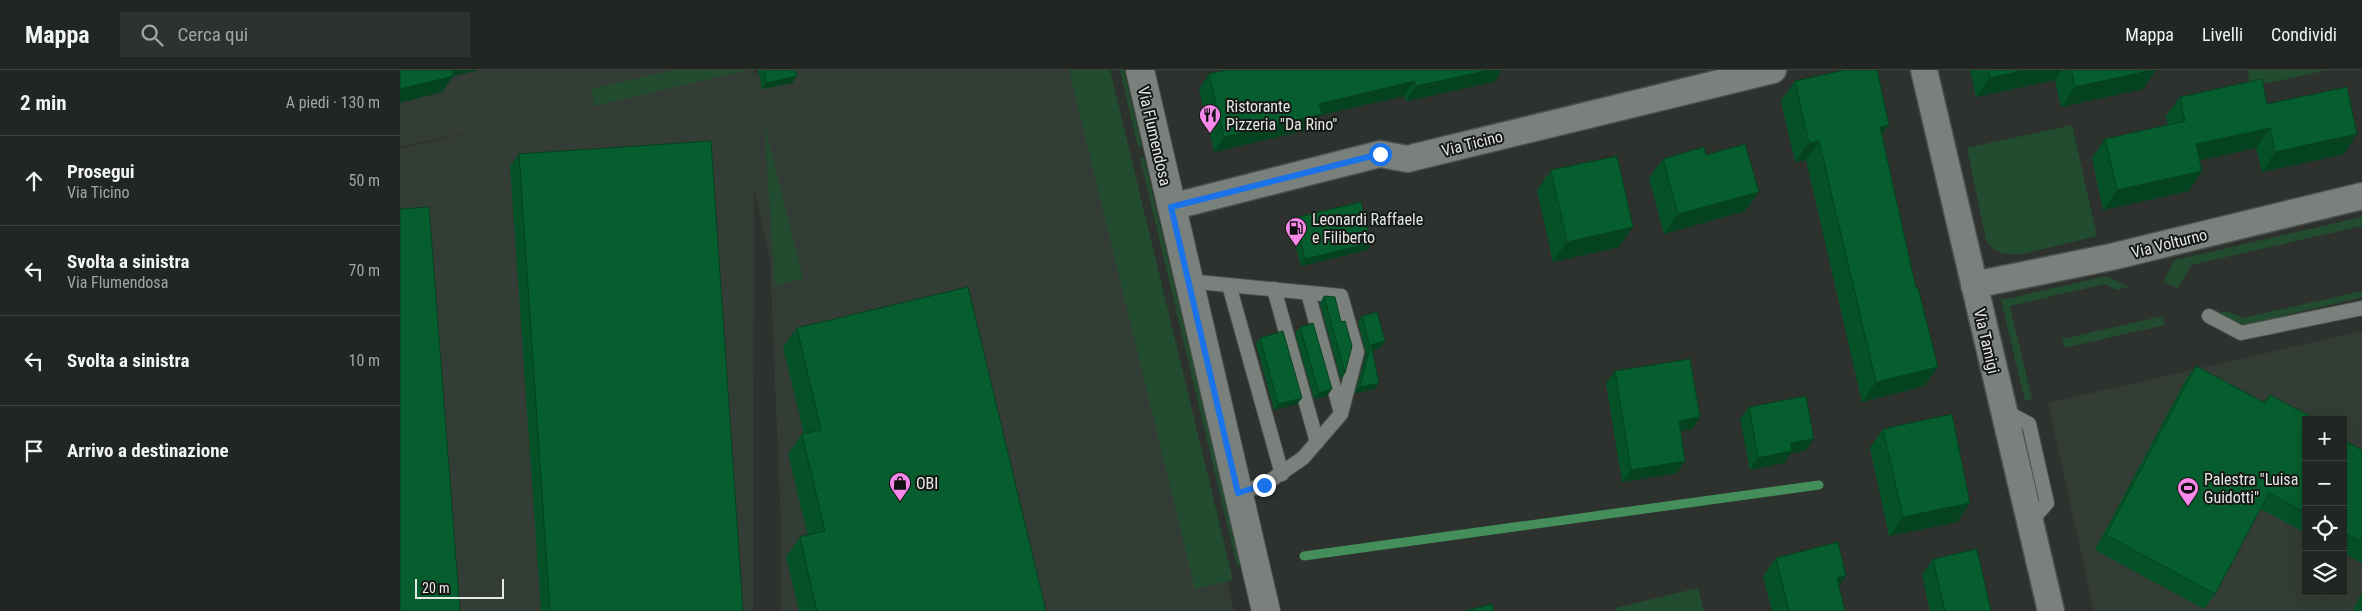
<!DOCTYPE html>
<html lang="it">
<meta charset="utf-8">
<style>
:root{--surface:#222622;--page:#2e322f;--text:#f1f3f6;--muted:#a2a5a5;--line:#3f4340}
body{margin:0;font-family:"Roboto Condensed",sans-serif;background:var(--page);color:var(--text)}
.controls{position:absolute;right:15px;bottom:15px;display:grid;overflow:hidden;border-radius:0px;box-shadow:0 5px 20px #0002}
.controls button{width:45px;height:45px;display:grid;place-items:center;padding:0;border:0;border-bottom:1px solid var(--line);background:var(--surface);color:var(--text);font:25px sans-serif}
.scale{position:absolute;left:15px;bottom:12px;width:89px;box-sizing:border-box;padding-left:5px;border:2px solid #e4e8e5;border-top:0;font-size:14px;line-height:18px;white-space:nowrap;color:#e4e8e5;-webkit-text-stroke:4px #171917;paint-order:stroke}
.stop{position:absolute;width:15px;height:15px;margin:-11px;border:4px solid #1a73e8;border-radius:50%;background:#fff}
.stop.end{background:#1a73e8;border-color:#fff;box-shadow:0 1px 5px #0008}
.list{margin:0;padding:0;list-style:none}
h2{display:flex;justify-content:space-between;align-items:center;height:65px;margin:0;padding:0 20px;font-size:21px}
h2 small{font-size:16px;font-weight:400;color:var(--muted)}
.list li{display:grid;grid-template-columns:32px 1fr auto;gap:15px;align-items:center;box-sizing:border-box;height:90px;padding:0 20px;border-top:1px solid var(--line)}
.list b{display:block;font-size:19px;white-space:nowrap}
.list p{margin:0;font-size:16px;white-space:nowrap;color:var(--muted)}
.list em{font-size:16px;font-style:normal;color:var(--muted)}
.icon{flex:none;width:28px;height:28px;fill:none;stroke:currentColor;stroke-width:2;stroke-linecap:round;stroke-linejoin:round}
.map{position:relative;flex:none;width:1962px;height:541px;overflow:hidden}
header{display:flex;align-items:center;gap:30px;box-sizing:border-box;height:70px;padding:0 25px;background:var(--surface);border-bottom:1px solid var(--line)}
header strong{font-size:24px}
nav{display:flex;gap:28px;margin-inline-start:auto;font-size:18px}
.search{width:350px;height:45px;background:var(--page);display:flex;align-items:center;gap:12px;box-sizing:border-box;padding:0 18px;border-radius:0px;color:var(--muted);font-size:19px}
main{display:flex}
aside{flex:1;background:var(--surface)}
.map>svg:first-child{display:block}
.built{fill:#333d35;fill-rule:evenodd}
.green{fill:#224c2f}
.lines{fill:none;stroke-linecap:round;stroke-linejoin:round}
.stream{stroke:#448e5b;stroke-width:9}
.lane-casing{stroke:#4b504c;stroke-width:16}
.street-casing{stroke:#4b504c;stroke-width:29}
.secondary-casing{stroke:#4b504c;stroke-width:30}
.lane{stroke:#7a807b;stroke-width:14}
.street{stroke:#7a807b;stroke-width:26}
.secondary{stroke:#7a807b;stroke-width:28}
.wall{fill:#055128}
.shaded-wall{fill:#044220}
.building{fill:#065e2e;stroke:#044220}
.route{stroke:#1a73e8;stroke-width:6}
.labels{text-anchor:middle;stroke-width:4;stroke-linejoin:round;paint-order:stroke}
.poi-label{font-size:16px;fill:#e4e8e5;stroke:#171917;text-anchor:start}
.street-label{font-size:16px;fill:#e4e8e5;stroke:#171917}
</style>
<header>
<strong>Mappa</strong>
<div class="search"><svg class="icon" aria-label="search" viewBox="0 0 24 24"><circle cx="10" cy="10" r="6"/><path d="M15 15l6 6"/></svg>Cerca qui</div>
<nav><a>Mappa</a><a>Livelli</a><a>Condividi</a></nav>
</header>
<main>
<aside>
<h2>2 min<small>A piedi · 130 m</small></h2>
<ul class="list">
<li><svg class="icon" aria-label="ahead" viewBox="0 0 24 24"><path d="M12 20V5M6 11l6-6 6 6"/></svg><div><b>Prosegui</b><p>Via Ticino</p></div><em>50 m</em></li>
<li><svg class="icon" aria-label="left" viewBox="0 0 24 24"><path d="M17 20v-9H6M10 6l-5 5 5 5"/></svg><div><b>Svolta a sinistra</b><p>Via Flumendosa</p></div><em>70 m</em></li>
<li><svg class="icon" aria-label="left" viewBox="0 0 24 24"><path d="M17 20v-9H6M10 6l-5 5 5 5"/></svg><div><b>Svolta a sinistra</b></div><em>10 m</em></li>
<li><svg class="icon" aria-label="arrive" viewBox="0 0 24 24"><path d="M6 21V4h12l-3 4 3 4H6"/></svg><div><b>Arrivo a destinazione</b></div></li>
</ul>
</aside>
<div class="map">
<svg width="1962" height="541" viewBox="0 0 1962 541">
<rect width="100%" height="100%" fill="#2d322e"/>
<g class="built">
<polygon points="0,0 354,0 354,4 373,0 709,0 834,541 381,541 381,455 370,189 354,119 353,541 0,541 0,79 95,56 0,77"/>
<path d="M1962 261V541H1694L1648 333ZM1906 350H1943V522H1906Z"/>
</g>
<g class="green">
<polygon points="274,0 348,0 195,36 191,19"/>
<polygon points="669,0 710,0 833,510 795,519"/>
<polygon points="720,0 724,0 742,76 738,77"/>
<polygon points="1847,0 1927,0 1851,17"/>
<polygon points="364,53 403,208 375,216"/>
<path d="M1672 55 1697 166 1618 185C1604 184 1594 183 1586 170L1567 78Z"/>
<polygon points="744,87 841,496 837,496 740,88"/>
<polygon points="1962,147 1962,156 1791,195 1778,218 1763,212 1775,190"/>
<polygon points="1707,206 1729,217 1717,220 1705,214 1610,236 1632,329 1625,331 1601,230"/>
<polygon points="1962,221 1962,227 1843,255 1817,244 1827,241 1843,248"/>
<polygon points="1763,246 1765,255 1664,278 1662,269"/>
<polygon points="1298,518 1304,541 1217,541 1216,538"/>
</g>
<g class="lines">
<polyline class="stream" points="904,486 1419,415"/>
<g class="lane-casing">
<g id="lane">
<polyline points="787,211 941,226 957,282 941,344 903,388 864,415 838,423"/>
<polyline points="829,215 882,404"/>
<polyline points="874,219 917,372"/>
<polyline points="908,223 941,343"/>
<polyline points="1809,246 1841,263 1962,238"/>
<polyline points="1603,340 1629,354 1647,433 1630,452"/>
</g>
</g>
<g class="street-casing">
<g id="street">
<polyline points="1524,0 1651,541"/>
<polyline points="771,137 980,84 1008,89 1015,87 1373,0"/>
<polyline points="1574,215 1711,187 1962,126"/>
</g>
</g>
<g class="secondary-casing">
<polyline id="secondary" points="740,0 866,541"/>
</g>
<use href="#lane" class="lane"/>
<use href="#street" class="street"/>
<use href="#secondary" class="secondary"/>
</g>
<g class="wall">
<polygon points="358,0 395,0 392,13 362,19"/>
<polygon points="827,0 1102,0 1094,12 1006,31 1004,26 921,45 911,59 814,82 799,19 809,4"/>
<polygon points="1570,0 1756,0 1743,19 1661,37 1655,10 1576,27"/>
<polygon points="1395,11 1482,64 1516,218 1538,297 1524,316 1462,332 1406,90 1395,92 1381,31"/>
<polygon points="1780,27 1867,34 1944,84 1862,102 1856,78 1800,90 1789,121 1703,140 1692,88 1705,69 1768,55 1766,46"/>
<polygon points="119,84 343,541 141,541 110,96"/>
<polygon points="1306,85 1359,122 1345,141 1264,164 1249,108 1263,89"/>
<polygon points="1151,100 1219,177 1153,192 1137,120"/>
<polygon points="895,148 971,173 967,180 901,196 890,155"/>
<polygon points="924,226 941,252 945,303 941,310 920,233"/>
<polygon points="962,246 980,278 972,280 975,319 955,323 966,284 958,252"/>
<polygon points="900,257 927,326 914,329 895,263"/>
<polygon points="397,258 646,541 399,541 386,487 400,467 408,466 388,384 402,364 404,364 383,277"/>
<polygon points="860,268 897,334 874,340 856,274"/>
<polygon points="1796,296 1864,332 1870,325 1906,350 1906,463 1860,439 1815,524 1804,539 1695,480 1785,311"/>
<polygon points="1215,301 1300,347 1292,359 1281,361 1285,391 1277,403 1222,412 1206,313"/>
<polygon points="1349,337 1405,381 1391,383 1384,393 1350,400 1340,349"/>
<polygon points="1483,359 1570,433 1557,452 1489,466 1470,378"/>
<polygon points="1943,370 1962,380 1962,493 1943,483"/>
<polygon points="1376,488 1439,516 1445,541 1372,541 1363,506"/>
<polygon points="1533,489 1591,541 1530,541 1522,505"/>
<polygon points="1962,523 1962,541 1953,541"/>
</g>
<g class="shaded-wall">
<polygon points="46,0 79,0 53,6 42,22 0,33 0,19"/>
<polygon points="1090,0 1102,0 1094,12 1006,31 1016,16"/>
<polygon points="1625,0 1662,0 1655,10 1576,27 1590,8"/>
<polygon points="1753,0 1756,0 1743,19 1661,37 1675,17"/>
<polygon points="397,6 392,13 362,19 366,13"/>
<polygon points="1015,11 1004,26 921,45 911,59 814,82 824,67 919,34"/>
<polygon points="1489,55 1475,74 1480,57"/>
<polygon points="1870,58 1856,78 1783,94 1796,74"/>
<polygon points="1957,64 1944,84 1862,102 1875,82"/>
<polygon points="1419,71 1406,90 1395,92 1409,73"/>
<polygon points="1802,101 1789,121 1703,140 1717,120"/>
<polygon points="1359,122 1345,141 1264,164 1278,144"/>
<polygon points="1233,157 1219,177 1153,192 1167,172"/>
<polygon points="971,173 967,180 901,196 905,189"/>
<polygon points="985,271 980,278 969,281 971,275"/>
<polygon points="1538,297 1524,316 1462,332 1476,312"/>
<polygon points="979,313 975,319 955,323 960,317"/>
<polygon points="932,319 927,326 914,329 919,323"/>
<polygon points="902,328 897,334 874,340 878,334"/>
<polygon points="1300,347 1292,359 1271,363 1279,351"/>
<polygon points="1414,369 1405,381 1391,383 1384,393 1350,400 1358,388 1391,373"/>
<polygon points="1285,391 1277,403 1222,412 1231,400"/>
<polygon points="1570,433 1557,452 1489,466 1503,447"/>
<polygon points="1446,506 1433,524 1437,508"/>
</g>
<g class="building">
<polygon points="0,0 52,0 54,6 0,19"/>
<polygon points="364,0 395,0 397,6 366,13"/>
<polygon points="826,0 1090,0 1016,16 1015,11 919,34 922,44 824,67 809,4"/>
<polygon points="1445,0 1477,0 1489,55 1480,57 1516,218 1518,218 1538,297 1476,312 1419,71 1409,73 1395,11"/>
<polygon points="1588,0 1625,0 1590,8"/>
<polygon points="1671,0 1753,0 1675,17"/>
<polygon points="1862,9 1867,34 1947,17 1957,64 1875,82 1870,58 1796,74 1802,101 1717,120 1705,69 1785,51 1780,27"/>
<polygon points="311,71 343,541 150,541 119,84"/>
<polygon points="1345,74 1359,122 1278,144 1263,89 1304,77 1306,85"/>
<polygon points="1217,86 1233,157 1167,172 1151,100"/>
<polygon points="961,132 971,173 905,189 895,148"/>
<polygon points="29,137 60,541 0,541 0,139"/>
<polygon points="568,217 646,541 417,541 400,467 425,461 402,364 421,360 397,258"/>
<polygon points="924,226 935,227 941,252 945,251 952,276 945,303"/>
<polygon points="977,242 985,271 971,275 979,313 960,317 970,277 962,246"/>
<polygon points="913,253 932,319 919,323 900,257"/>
<polygon points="883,261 902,328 878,334 860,268"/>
<polygon points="1290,289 1300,347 1279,351 1285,391 1231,400 1215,301"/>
<polygon points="1796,296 1865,333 1870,325 1910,346 1908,350 1906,350 1906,443 1869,423 1815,524 1706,465"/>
<polygon points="1406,326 1414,369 1391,373 1392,381 1358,388 1349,337"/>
<polygon points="1552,344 1570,433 1503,447 1483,359"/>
<polygon points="1943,370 1962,380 1962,472 1943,462"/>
<polygon points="1438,472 1446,506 1437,508 1445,541 1389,541 1376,488"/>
<polygon points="1577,479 1591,541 1545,541 1533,489"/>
<polygon points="1092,534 1094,541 1065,541"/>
</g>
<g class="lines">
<polyline class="route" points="864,415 838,423 771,137 980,84"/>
</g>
<defs>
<g id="restaurant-pin" transform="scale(1.125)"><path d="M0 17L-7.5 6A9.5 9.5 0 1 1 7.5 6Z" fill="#f888ea" stroke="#171917"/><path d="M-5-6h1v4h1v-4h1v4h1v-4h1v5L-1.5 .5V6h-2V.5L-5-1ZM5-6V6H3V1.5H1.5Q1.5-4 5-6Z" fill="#111"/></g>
<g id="fuel-pin" transform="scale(1.125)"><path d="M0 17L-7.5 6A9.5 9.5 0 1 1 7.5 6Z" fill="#f888ea" stroke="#171917"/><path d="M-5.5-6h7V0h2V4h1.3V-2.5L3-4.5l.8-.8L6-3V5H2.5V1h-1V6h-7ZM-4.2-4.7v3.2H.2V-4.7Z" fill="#111"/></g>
<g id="shop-pin" transform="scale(1.125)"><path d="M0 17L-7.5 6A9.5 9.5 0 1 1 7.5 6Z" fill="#f888ea" stroke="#171917"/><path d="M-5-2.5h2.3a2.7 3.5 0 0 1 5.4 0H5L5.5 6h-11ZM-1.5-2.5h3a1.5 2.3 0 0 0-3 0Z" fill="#111"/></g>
<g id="stadium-pin" transform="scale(1.125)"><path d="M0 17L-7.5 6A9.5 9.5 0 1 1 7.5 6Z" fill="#f888ea" stroke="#171917"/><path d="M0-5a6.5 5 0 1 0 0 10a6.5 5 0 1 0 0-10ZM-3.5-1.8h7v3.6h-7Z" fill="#111"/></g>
</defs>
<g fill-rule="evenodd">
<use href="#restaurant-pin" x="810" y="45"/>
<use href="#fuel-pin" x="896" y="158"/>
<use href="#shop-pin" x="500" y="413"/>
<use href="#stadium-pin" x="1788" y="418"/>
</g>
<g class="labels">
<g class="poi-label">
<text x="826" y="42">Ristorante<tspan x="826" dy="18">Pizzeria "Da Rino"</tspan></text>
<text x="912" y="155">Leonardi Raffaele<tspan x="912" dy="18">e Filiberto</tspan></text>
<text x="1804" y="415">Palestra "Luisa<tspan x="1804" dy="18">Guidotti"</tspan></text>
<text x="516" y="419">OBI</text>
</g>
<g class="street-label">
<text transform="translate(755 66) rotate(77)" y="6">Via Flumendosa</text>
<text transform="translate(1072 73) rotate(-14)" y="6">Via Ticino</text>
<text transform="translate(1769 173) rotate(-14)" y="6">Via Volturno</text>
<text transform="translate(1587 271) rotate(77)" y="6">Via Tamigi</text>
</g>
</g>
</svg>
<div class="controls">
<button>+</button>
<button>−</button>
<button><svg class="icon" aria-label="locate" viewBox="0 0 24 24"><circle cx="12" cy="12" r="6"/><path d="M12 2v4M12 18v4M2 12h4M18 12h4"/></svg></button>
<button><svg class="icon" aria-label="layers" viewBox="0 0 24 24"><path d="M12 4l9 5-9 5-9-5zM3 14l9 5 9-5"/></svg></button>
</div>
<div class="scale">20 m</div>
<div class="stop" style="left:980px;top:84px"></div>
<div class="stop end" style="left:864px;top:415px"></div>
</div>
</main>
